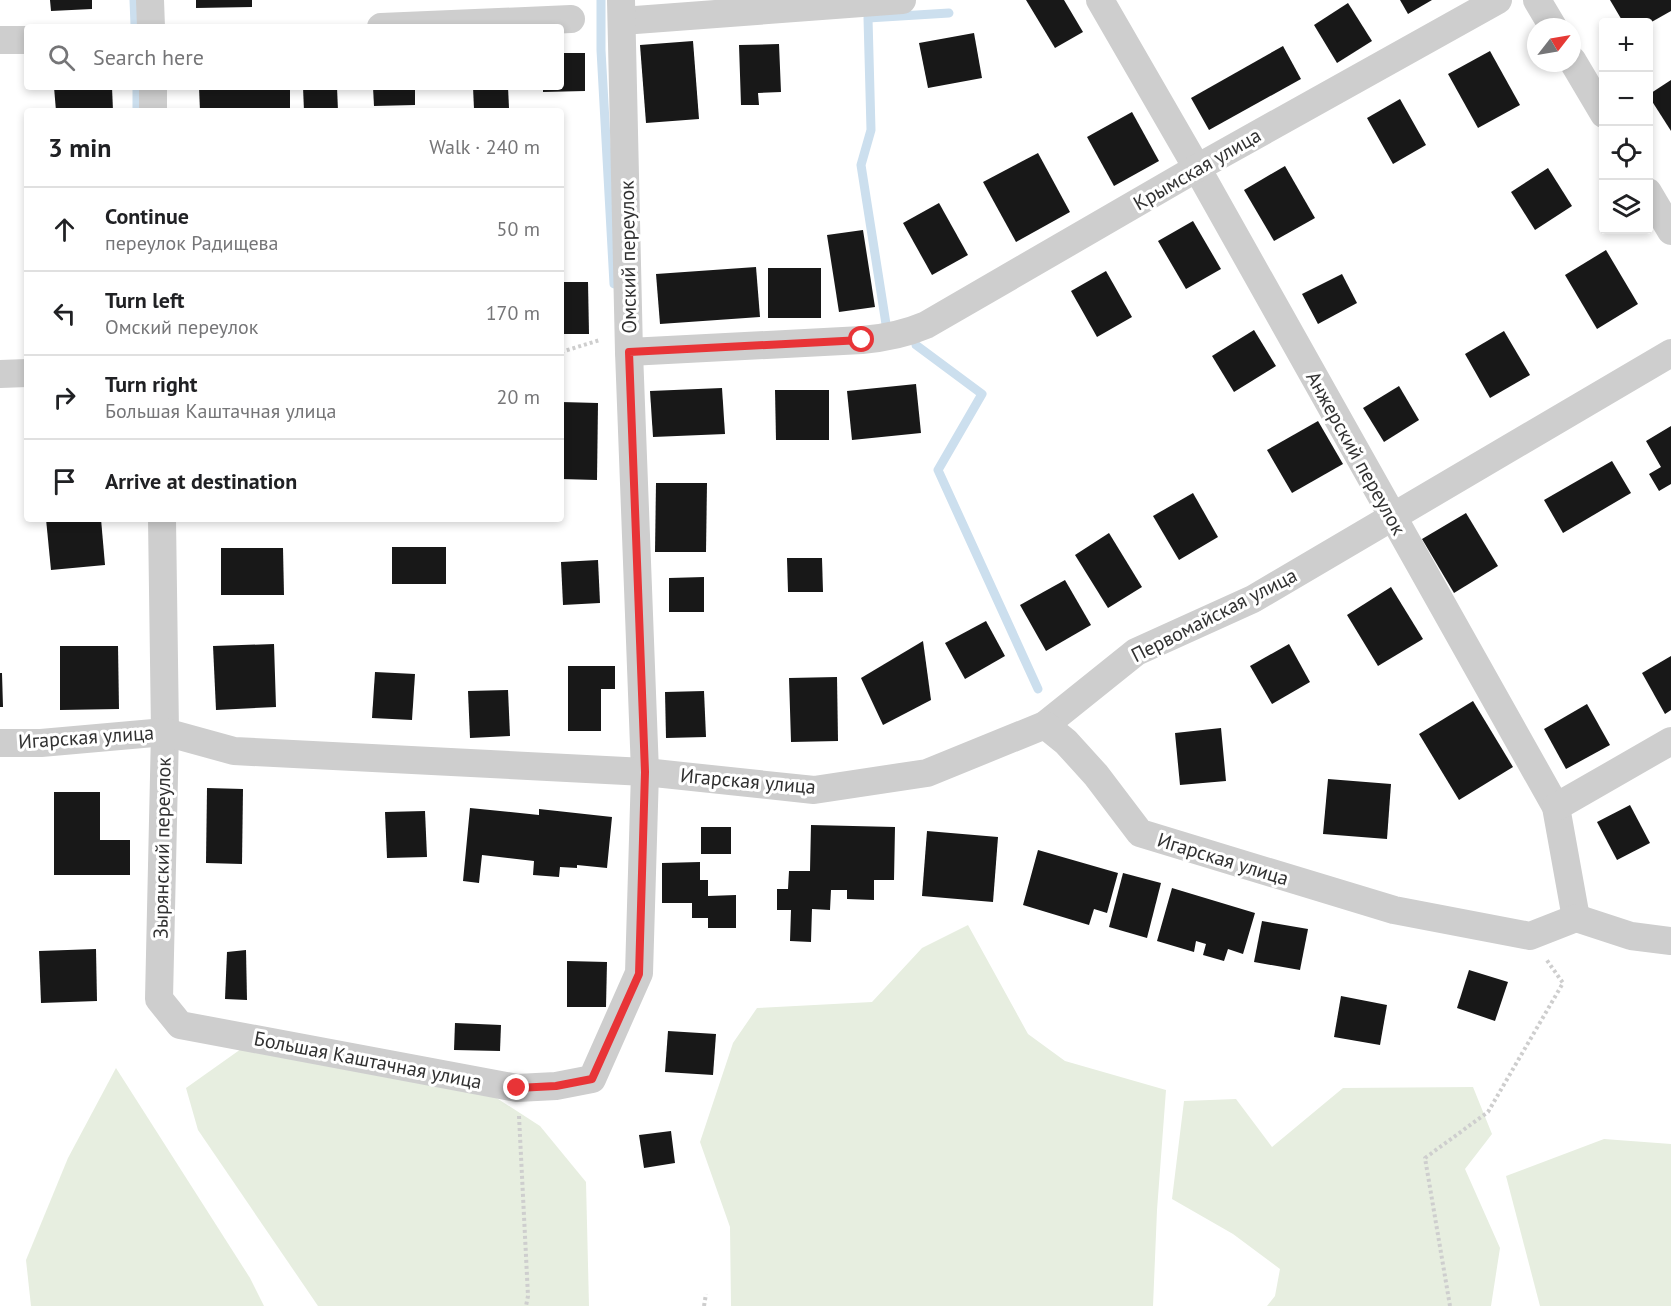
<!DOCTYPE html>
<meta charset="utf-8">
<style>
:root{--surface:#fff;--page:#f6f6f6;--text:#202124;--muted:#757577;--line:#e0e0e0}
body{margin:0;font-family:"PT Sans",sans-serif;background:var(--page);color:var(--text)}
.controls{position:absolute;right:18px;top:18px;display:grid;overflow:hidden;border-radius:6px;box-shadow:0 3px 9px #0003}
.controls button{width:54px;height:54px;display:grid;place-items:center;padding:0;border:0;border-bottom:2px solid var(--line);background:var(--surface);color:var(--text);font:30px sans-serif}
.compass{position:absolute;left:1527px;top:18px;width:54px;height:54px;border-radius:50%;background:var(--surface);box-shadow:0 3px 9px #0003;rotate:59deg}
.stop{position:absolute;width:18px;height:18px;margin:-14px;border:4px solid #e83437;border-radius:50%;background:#fff}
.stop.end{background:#e83437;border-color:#fff;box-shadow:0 2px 6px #0008}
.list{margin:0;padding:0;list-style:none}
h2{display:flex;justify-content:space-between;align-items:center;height:78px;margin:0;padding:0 24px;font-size:26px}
h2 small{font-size:20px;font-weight:400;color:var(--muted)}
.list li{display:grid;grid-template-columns:39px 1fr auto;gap:18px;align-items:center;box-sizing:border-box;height:84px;padding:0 24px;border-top:2px solid var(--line)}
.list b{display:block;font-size:22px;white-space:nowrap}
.list p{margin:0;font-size:20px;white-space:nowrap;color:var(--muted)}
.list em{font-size:20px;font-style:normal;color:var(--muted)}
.icon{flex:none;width:33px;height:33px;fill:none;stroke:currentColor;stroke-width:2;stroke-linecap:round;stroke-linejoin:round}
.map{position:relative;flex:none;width:1671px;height:1306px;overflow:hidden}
.search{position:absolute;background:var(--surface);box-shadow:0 3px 9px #0003;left:24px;top:24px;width:540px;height:66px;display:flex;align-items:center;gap:15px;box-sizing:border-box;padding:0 21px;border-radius:6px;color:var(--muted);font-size:22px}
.panel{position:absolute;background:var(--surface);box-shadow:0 3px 9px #0003;left:24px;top:108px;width:540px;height:414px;border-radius:6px}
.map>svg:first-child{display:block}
.green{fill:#e7eee0}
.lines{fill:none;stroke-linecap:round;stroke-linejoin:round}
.stream{stroke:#ccdfee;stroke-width:9}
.building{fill:#181818}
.path{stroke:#cecece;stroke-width:4;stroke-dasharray:3 3;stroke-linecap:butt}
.minor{stroke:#cecece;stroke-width:28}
.route{stroke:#e83437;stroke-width:8}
.labels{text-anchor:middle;stroke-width:6;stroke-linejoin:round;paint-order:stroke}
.street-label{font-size:20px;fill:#313131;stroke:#fff}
</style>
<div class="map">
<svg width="1671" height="1306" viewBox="0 0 1671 1306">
<rect width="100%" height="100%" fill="#fff"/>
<g class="green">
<polygon points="968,925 1028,1034 1065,1061 1166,1090 1157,1210 1153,1306 731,1306 730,1227 700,1142 733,1043 757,1008 872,1002 922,948"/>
<polygon points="241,1049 492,1095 540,1126 586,1182 589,1306 318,1306 198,1130 186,1088"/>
<polygon points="116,1068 250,1278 264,1306 31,1306 26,1260 68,1158"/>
<polygon points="1473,1087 1492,1134 1465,1169 1500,1248 1491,1306 1267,1306 1275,1296 1280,1269 1233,1234 1172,1199 1184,1101 1236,1099 1272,1147 1343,1088"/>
<polygon points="1604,1139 1671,1144 1671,1306 1540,1306 1506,1176"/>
</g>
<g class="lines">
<g class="stream">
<polyline points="134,0 135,25"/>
<polyline points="601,0 601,50 614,284"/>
<polyline points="137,87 137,111"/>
<polyline points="886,324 861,165 871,130 868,18 949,13"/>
<polyline points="916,345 982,394 938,470 1038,689"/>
</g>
</g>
<g class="building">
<polygon points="50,0 92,0 92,9 51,11"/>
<polygon points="196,0 252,0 252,7 196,8"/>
<polygon points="1026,0 1064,0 1083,32 1055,48"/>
<polygon points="1400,0 1432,0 1408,14"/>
<polygon points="1610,0 1671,0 1671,11 1648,24 1623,22"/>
<polygon points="1348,3 1372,41 1337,63 1314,25"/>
<polygon points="974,33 982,78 928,88 919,43"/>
<polygon points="693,41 699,119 646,123 640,45"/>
<polygon points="779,44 781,92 758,93 759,105 741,105 739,45"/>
<polygon points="1283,46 1301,79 1209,130 1191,98"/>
<polygon points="1490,51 1520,105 1478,128 1448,74"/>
<polygon points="561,53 585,53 585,91 543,92 543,87 561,87"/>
<polygon points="1671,80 1671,131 1648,95"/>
<polygon points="54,87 112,87 113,111 56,111"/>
<polygon points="199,87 290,87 290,111 200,111"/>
<polygon points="303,87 337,87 338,111 304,111"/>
<polygon points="373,87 415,87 415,105 374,106"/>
<polygon points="473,87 508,87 509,108 474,109"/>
<polygon points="1400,99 1426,145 1393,164 1367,118"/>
<polygon points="1132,112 1159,161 1114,186 1087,137"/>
<polygon points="1038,153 1070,212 1016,242 983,182"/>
<polygon points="1285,166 1315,218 1274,241 1244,190"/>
<polygon points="1548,168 1572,206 1535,230 1511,192"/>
<polygon points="939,203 968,255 932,275 903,223"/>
<polygon points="1193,221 1221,269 1186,289 1158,241"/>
<polygon points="863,230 875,307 839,312 827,235"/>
<polygon points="1606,250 1638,304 1597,329 1565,275"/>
<polygon points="756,267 760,317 660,324 656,274"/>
<rect x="768" y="268" width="53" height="50"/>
<polygon points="1106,271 1132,317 1097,337 1071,291"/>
<polygon points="1342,274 1357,303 1318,324 1302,294"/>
<polygon points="561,282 588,282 589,334 561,334"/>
<polygon points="1254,330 1276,366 1234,392 1212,356"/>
<polygon points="1504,331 1530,375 1490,398 1465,354"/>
<polygon points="916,384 921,433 852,440 847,391"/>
<polygon points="1399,386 1419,420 1384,442 1363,408"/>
<polygon points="722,388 725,434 653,437 650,391"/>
<polygon points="775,390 829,390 829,440 776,440"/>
<polygon points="561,402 598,403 597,480 561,479"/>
<polygon points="1318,421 1343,464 1292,493 1267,450"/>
<polygon points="1671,426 1671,484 1659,491 1649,474 1661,467 1646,441"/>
<polygon points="1612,461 1631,493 1563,533 1544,500"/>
<polygon points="656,483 707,483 706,552 655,552"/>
<polygon points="1193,493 1218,537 1179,560 1153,516"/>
<polygon points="1466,513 1498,566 1454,593 1422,539"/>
<polygon points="46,519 101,519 105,565 51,570"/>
<polygon points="1109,533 1142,587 1108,608 1075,555"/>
<rect x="392" y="547" width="54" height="37"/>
<polygon points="221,548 283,548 284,595 221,595"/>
<polygon points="787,558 822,558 823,592 788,592"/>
<polygon points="598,560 600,603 563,605 561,562"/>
<polygon points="704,577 704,612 669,612 669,578"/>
<polygon points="1065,580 1091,625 1046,651 1020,605"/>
<polygon points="1391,587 1423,639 1378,666 1347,615"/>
<polygon points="986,621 1005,656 965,679 945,643"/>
<polygon points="923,641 931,700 883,725 861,678"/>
<polygon points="274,644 276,707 216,710 213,646"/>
<polygon points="1289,644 1310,682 1272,704 1250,666"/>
<polygon points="60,646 118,646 119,709 60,710"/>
<polygon points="1671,656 1671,710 1665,714 1642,673"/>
<polygon points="568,666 615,666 615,689 601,689 601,731 568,731"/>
<polygon points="375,672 415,674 412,720 372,718"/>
<polygon points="0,673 2,673 3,707 0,707"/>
<polygon points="837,677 838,741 791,742 789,678"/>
<polygon points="508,690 510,736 470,738 468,691"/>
<polygon points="704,691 706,737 666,738 665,692"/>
<polygon points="1473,701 1513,767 1459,800 1419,734"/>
<polygon points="1587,704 1610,745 1566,769 1544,729"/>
<polygon points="1221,728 1226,781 1180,785 1175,733"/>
<polygon points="1328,779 1391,784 1387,839 1323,834"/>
<polygon points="207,788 243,789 242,864 206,863"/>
<polygon points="54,792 100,792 100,840 130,840 130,875 54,875"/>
<polygon points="1630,805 1650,843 1617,860 1597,822"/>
<polygon points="470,808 539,815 539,809 612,817 607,868 577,865 577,868 560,867 559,877 533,875 534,861 482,855 479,883 463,881"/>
<polygon points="425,811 427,857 387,858 385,812"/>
<polygon points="811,825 895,827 894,880 874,880 874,900 847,899 847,890 831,890 830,910 812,909 811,942 790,941 791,910 777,910 777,889 788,889 789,871 810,871"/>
<rect x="701" y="827" width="30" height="27"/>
<polygon points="927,831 998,837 993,902 922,896"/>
<polygon points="1038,850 1118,873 1107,913 1094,909 1089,925 1023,905"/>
<polygon points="700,862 700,880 708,880 708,896 736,895 736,928 708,928 708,918 692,918 692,903 662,903 662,863"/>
<polygon points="1123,873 1161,883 1147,938 1109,927"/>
<polygon points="1172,888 1255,913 1243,954 1228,949 1224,961 1203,955 1206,944 1196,941 1194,952 1157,941"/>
<polygon points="1262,921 1308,929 1300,970 1254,962"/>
<polygon points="96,949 97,1001 41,1003 39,951"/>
<polygon points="246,950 247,1000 225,999 227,952"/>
<polygon points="567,961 607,962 606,1007 567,1007"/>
<polygon points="1469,970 1508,982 1495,1021 1457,1008"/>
<polygon points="1341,996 1387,1005 1380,1045 1334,1037"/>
<polygon points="455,1023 501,1025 500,1051 454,1050"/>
<polygon points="668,1031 716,1034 713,1075 665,1072"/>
<polygon points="671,1131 675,1163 644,1168 639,1135"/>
</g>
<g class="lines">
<g class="path">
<polyline points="561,352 600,340"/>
<polyline points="519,1116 528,1296 526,1306"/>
<polyline points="704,1306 706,1294"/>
<polyline points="1450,1306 1425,1158 1488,1112 1563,983 1546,959"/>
</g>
<g class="minor">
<polyline points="150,0 151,27"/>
<polyline points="1100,0 1197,168 1556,807 1576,918"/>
<polyline points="1537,0 1553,27"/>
<polyline points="622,21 902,0"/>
<polyline points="381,27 571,19"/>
<polyline points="0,40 27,40"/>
<polyline points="1572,60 1604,114"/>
<polyline points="153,87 153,111"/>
<polyline points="1648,192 1671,231"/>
<path d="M629 352 862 340C885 338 905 334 926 325L1197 168 1498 0"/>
<polyline points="0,374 27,373"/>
<polyline points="162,519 165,732 159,999 180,1025 517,1088 556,1086 592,1079 639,973 645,772 629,352 621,0"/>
<polyline points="1045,725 1136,652 1253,599 1671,353"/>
<polyline points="0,743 41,743 165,732 234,751 645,772 814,790 927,773 1045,725 1066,742 1096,775 1140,833 1394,910 1530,936 1576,918 1631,936 1671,941"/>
<polyline points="1556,807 1671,741"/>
</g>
</g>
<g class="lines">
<polyline class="route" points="517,1088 556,1086 592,1079 639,974 645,772 629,352 862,340"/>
</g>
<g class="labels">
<g class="street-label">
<text transform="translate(1197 169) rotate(-30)" y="7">Крымская улица</text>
<text transform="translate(628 257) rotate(-91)" y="7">Омский переулок</text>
<text transform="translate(1356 453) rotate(61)" y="7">Анжерский переулок</text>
<text transform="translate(1214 615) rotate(-27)" y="7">Первомайская улица</text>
<text transform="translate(86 737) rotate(-4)" y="7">Игарская улица</text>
<text transform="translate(748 781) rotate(5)" y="7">Игарская улица</text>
<text transform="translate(162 848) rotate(-89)" y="7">Зырянский переулок</text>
<text transform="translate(1223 859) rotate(17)" y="7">Игарская улица</text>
<text transform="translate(368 1060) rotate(11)" y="7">Большая Каштачная улица</text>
</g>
</g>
</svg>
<div class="controls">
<button>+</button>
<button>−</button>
<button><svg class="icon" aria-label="locate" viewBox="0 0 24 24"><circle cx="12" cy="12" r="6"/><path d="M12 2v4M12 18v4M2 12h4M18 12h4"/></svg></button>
<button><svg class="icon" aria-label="layers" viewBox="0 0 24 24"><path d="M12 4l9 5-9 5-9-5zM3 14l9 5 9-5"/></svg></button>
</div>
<svg class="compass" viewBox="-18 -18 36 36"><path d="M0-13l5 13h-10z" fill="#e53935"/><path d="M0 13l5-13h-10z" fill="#757577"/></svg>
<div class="stop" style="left:862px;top:340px"></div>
<div class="stop end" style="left:517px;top:1088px"></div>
<div class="search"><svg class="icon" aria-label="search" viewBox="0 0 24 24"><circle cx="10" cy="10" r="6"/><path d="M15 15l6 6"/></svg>Search here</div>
<section class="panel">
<h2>3 min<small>Walk · 240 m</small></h2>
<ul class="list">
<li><svg class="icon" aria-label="ahead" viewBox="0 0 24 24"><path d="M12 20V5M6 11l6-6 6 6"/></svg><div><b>Continue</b><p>переулок Радищева</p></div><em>50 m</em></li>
<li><svg class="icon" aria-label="left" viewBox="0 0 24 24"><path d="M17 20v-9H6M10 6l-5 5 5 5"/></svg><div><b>Turn left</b><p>Омский переулок</p></div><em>170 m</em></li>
<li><svg class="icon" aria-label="right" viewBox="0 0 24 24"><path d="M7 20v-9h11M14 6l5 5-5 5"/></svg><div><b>Turn right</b><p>Большая Каштачная улица</p></div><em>20 m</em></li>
<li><svg class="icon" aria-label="arrive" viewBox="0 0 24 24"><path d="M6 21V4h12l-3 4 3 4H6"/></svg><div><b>Arrive at destination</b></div></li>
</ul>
</section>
</div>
